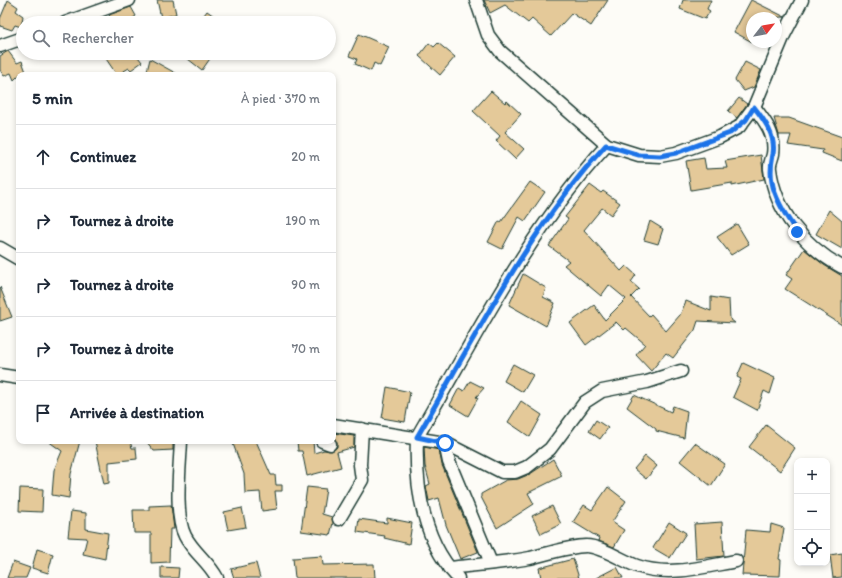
<!DOCTYPE html>
<html lang="fr">
<meta charset="utf-8">
<style>
:root{--surface:#fff;--page:#f6f6f7;--text:#1f2937;--muted:#747a83;--line:#e0e1e3}
body{margin:0;font-family:Itim,sans-serif;background:var(--page);color:var(--text)}
.controls{position:absolute;right:12px;bottom:12px;display:grid;overflow:hidden;border-radius:8px;box-shadow:0 2px 6px #0003}
.controls button{width:36px;height:36px;display:grid;place-items:center;padding:0;border:0;border-bottom:1px solid var(--line);background:var(--surface);color:var(--text);font:20px sans-serif}
.compass{position:absolute;left:746px;top:12px;width:36px;height:36px;border-radius:50%;background:var(--surface);box-shadow:0 2px 6px #0003;rotate:59deg}
.stop{position:absolute;width:12px;height:12px;margin:-9px;border:3px solid #1a73e8;border-radius:50%;background:#fff}
.stop.end{background:#1a73e8;border-color:#fff;box-shadow:0 1px 4px #0008}
.list{margin:0;padding:0;list-style:none}
h2{display:flex;justify-content:space-between;align-items:center;height:52px;margin:0;padding:0 16px;font-size:17px}
h2 small{font-size:13px;font-weight:400;color:var(--muted)}
.list li{display:grid;grid-template-columns:26px 1fr auto;gap:12px;align-items:center;box-sizing:border-box;height:64px;padding:0 16px;border-top:1px solid var(--line)}
.list b{display:block;font-size:15px;white-space:nowrap}
.list em{font-size:13px;font-style:normal;color:var(--muted)}
.icon{flex:none;width:22px;height:22px;fill:none;stroke:currentColor;stroke-width:2;stroke-linecap:round;stroke-linejoin:round}
.map{position:relative;flex:none;width:842px;height:578px;overflow:hidden}
.search{position:absolute;background:var(--surface);box-shadow:0 2px 6px #0003;left:16px;top:16px;width:320px;height:44px;display:flex;align-items:center;gap:10px;box-sizing:border-box;padding:0 14px;border-radius:22px;color:var(--muted);font-size:15px}
.panel{position:absolute;background:var(--surface);box-shadow:0 2px 6px #0003;left:16px;top:72px;width:320px;height:372px;border-radius:8px}
.map>svg:first-child{display:block}
.building{fill:#e4c999;stroke:#1f3d34}
.lines{fill:none;stroke-linecap:round;stroke-linejoin:round}
.minor-casing{stroke:#1f3d34;stroke-width:15}
.minor{stroke:#fdfcf7;stroke-width:12}
.route{stroke:#1a73e8;stroke-width:5}
</style>
<div class="map">
<svg width="842" height="578" viewBox="0 0 842 578">
<rect width="100%" height="100%" fill="#fdfcf7"/>
<filter id="ink" filterUnits="userSpaceOnUse"><feTurbulence type="fractalNoise" baseFrequency=".025" numOctaves="2"/><feDisplacementMap in="SourceGraphic" scale="8" xChannelSelector="R" yChannelSelector="G"/><feConvolveMatrix kernelMatrix="1 2 1 2 8 2 1 2 1" color-interpolation-filters="sRGB"/></filter>
<g filter="url(#ink)">
<g class="building">
<polygon points="8,0 18,7 16,11 23,16 21,27 15,25 12,30 0,26 0,19"/>
<polygon points="157,0 173,0 176,14 161,18"/>
<polygon points="484,0 608,0 591,26 572,13 551,36 532,19 528,23 505,5 490,13"/>
<polygon points="683,0 711,0 707,9 710,11 705,19 680,9"/>
<polygon points="751,0 785,17 752,18 752,42 734,32"/>
<polygon points="131,7 136,16 126,23 114,23 109,15"/>
<polygon points="207,11 224,23 198,23"/>
<polygon points="359,34 389,47 380,66 374,63 371,71 355,64 357,59 349,56"/>
<polygon points="429,43 434,47 438,43 455,57 440,75 419,56"/>
<polygon points="8,51 17,63 22,61 26,72 19,75 14,80 11,73 4,76 0,70 0,56"/>
<polygon points="102,53 135,53 142,62 131,70 129,68 117,75"/>
<polygon points="192,53 214,53 202,70 188,59"/>
<polygon points="150,59 179,75 146,75"/>
<polygon points="745,62 761,70 754,87 744,91 735,80"/>
<polygon points="491,91 505,103 507,101 521,114 505,132 524,149 515,159 496,141 500,136 473,111"/>
<polygon points="739,98 747,104 737,118 728,111"/>
<polygon points="774,118 789,118 842,137 842,161 822,153 823,150 788,145 791,135 779,135"/>
<polygon points="761,155 764,179 732,186 732,183 691,190 686,161 704,158 706,169 727,168 725,161"/>
<polygon points="530,182 545,192 525,221 519,217 502,249 488,242 499,221 501,222"/>
<polygon points="590,185 601,193 603,191 620,203 611,215 602,208 584,230 621,271 626,266 636,275 631,282 639,289 631,297 649,316 651,314 666,331 680,315 686,301 711,311 711,297 729,300 730,319 735,323 698,321 695,330 673,358 666,353 651,371 636,355 645,344 626,328 624,330 616,322 586,345 570,323 594,305 605,320 626,299 609,285 601,296 564,265 569,261 549,246 568,219 565,217"/>
<polygon points="829,210 842,221 842,249 816,234"/>
<polygon points="650,221 663,229 658,244 644,240"/>
<polygon points="737,224 749,244 731,255 717,237"/>
<polygon points="804,249 824,265 842,276 842,325 785,289 792,279 786,275"/>
<polygon points="523,274 546,288 543,297 555,303 546,326 509,305"/>
<polygon points="0,287 12,317 0,321"/>
<polygon points="743,363 775,378 770,394 764,391 757,410 733,397 741,379 737,377"/>
<polygon points="513,364 533,375 523,392 504,381"/>
<polygon points="470,381 484,388 476,397 478,398 468,416 450,405 459,388 464,391"/>
<polygon points="387,387 410,392 405,422 382,418"/>
<polygon points="634,395 671,412 673,406 687,411 684,438 656,431 656,429 627,407"/>
<polygon points="521,401 542,415 530,437 508,422"/>
<polygon points="596,420 608,428 600,439 589,431"/>
<polygon points="766,425 795,448 780,471 749,447"/>
<polygon points="333,433 354,436 354,447 337,452 341,467 307,476 302,451 298,451 297,441 313,441 314,453 324,450 332,451 337,447 337,443 333,437"/>
<polygon points="48,441 80,441 71,474 69,498 52,495 54,470 62,451"/>
<polygon points="95,441 130,441 132,448 136,448 137,459 109,462 109,483 104,484"/>
<polygon points="146,441 173,441 173,450 154,451"/>
<polygon points="232,441 256,441 271,475 275,475 276,485 282,485 282,491 275,491 277,509 262,511 260,492 245,493 244,474"/>
<polygon points="695,443 725,464 711,486 680,461"/>
<polygon points="424,447 439,450 442,465 478,552 460,559 446,525 439,498 429,501 426,486 430,484 425,466"/>
<polygon points="645,456 657,466 646,479 634,469"/>
<polygon points="553,459 562,476 528,493 534,504 497,528 481,497 481,494 506,480 518,479 530,474"/>
<polygon points="307,487 326,489 322,514 332,517 333,523 330,535 301,531"/>
<polygon points="608,487 626,501 612,522 624,530 614,547 598,541 599,538 573,522 584,505 592,510"/>
<polygon points="20,488 43,489 42,512 19,511"/>
<polygon points="171,505 174,529 170,529 169,562 151,563 151,533 134,533 133,510 149,510 149,506"/>
<polygon points="552,506 561,524 541,534 532,516"/>
<polygon points="242,508 246,527 228,530 224,512"/>
<polygon points="71,511 86,513 86,529 108,533 105,559 83,554 87,538 68,537"/>
<polygon points="387,518 412,523 409,544 384,538 385,536 357,532 359,519 387,523"/>
<polygon points="669,522 686,533 670,558 653,548"/>
<polygon points="722,522 724,556 696,559 694,524"/>
<polygon points="771,524 784,528 779,559 781,560 780,576 742,575 746,530 770,532"/>
<polygon points="37,549 53,554 48,573 32,568"/>
<polygon points="842,553 842,577 833,578 830,555"/>
<polygon points="322,556 323,565 374,564 375,578 295,578 293,558"/>
<polygon points="573,559 579,578 541,578 539,568"/>
<polygon points="13,562 30,568 26,578 7,578"/>
<polygon points="256,563 260,578 234,578 231,569"/>
<polygon points="161,567 179,568 178,578 161,578"/>
<polygon points="617,567 623,578 596,578"/>
</g>
<g class="lines">
<g class="minor-casing">
<g id="minor">
<polyline points="65,23 129,0"/>
<polyline points="0,46 23,38"/>
<path d="M754 107C765 121 776 135 773 154 772 159 769 164 770 169 775 211 805 247 842 267"/>
<polyline points="607,145 639,155 660,156 676,153 720,137 739,127 754,107 784,35 802,0"/>
<polyline points="0,248 19,259"/>
<polyline points="0,375 19,378"/>
<polyline points="333,425 445,443 502,472 515,472 527,467 550,449 585,402 602,391 647,382 681,371"/>
<path d="M181 441C180 466 174 515 185 536 193 552 209 562 217 578"/>
<polyline points="322,441 330,444"/>
<polyline points="445,443 449,462 491,563"/>
<polyline points="339,519 362,480 360,465 362,429"/>
<path d="M449 568C475 565 503 563 530 558 546 554 571 546 586 546 601 546 623 561 637 566 669 577 703 567 736 561"/>
<path d="M458 578C423 541 415 486 417 437 475 338 528 231 607 145L500 51 488 35 476 0"/>
</g>
</g>
<use href="#minor" class="minor"/>
</g>
</g>
<g class="lines" filter="url(#ink)">
<path class="route" d="M445 443 417 437C474 339 529 229 606 145L639 155 660 156 676 153 730 133 746 120 754 107C765 121 776 136 773 154 771 164 770 172 772 182 775 199 787 218 797 232"/>
</g>
</svg>
<div class="controls">
<button>+</button>
<button>−</button>
<button><svg class="icon" aria-label="locate" viewBox="0 0 24 24"><circle cx="12" cy="12" r="6"/><path d="M12 2v4M12 18v4M2 12h4M18 12h4"/></svg></button>
</div>
<svg class="compass" viewBox="-18 -18 36 36"><path d="M0-13l5 13h-10z" fill="#e53935"/><path d="M0 13l5-13h-10z" fill="#747a83"/></svg>
<div class="stop" style="left:445px;top:443px"></div>
<div class="stop end" style="left:797px;top:232px"></div>
<div class="search"><svg class="icon" aria-label="search" viewBox="0 0 24 24"><circle cx="10" cy="10" r="6"/><path d="M15 15l6 6"/></svg>Rechercher</div>
<section class="panel">
<h2>5 min<small>À pied · 370 m</small></h2>
<ul class="list">
<li><svg class="icon" aria-label="ahead" viewBox="0 0 24 24"><path d="M12 20V5M6 11l6-6 6 6"/></svg><div><b>Continuez</b></div><em>20 m</em></li>
<li><svg class="icon" aria-label="right" viewBox="0 0 24 24"><path d="M7 20v-9h11M14 6l5 5-5 5"/></svg><div><b>Tournez à droite</b></div><em>190 m</em></li>
<li><svg class="icon" aria-label="right" viewBox="0 0 24 24"><path d="M7 20v-9h11M14 6l5 5-5 5"/></svg><div><b>Tournez à droite</b></div><em>90 m</em></li>
<li><svg class="icon" aria-label="right" viewBox="0 0 24 24"><path d="M7 20v-9h11M14 6l5 5-5 5"/></svg><div><b>Tournez à droite</b></div><em>70 m</em></li>
<li><svg class="icon" aria-label="arrive" viewBox="0 0 24 24"><path d="M6 21V4h12l-3 4 3 4H6"/></svg><div><b>Arrivée à destination</b></div></li>
</ul>
</section>
</div>
